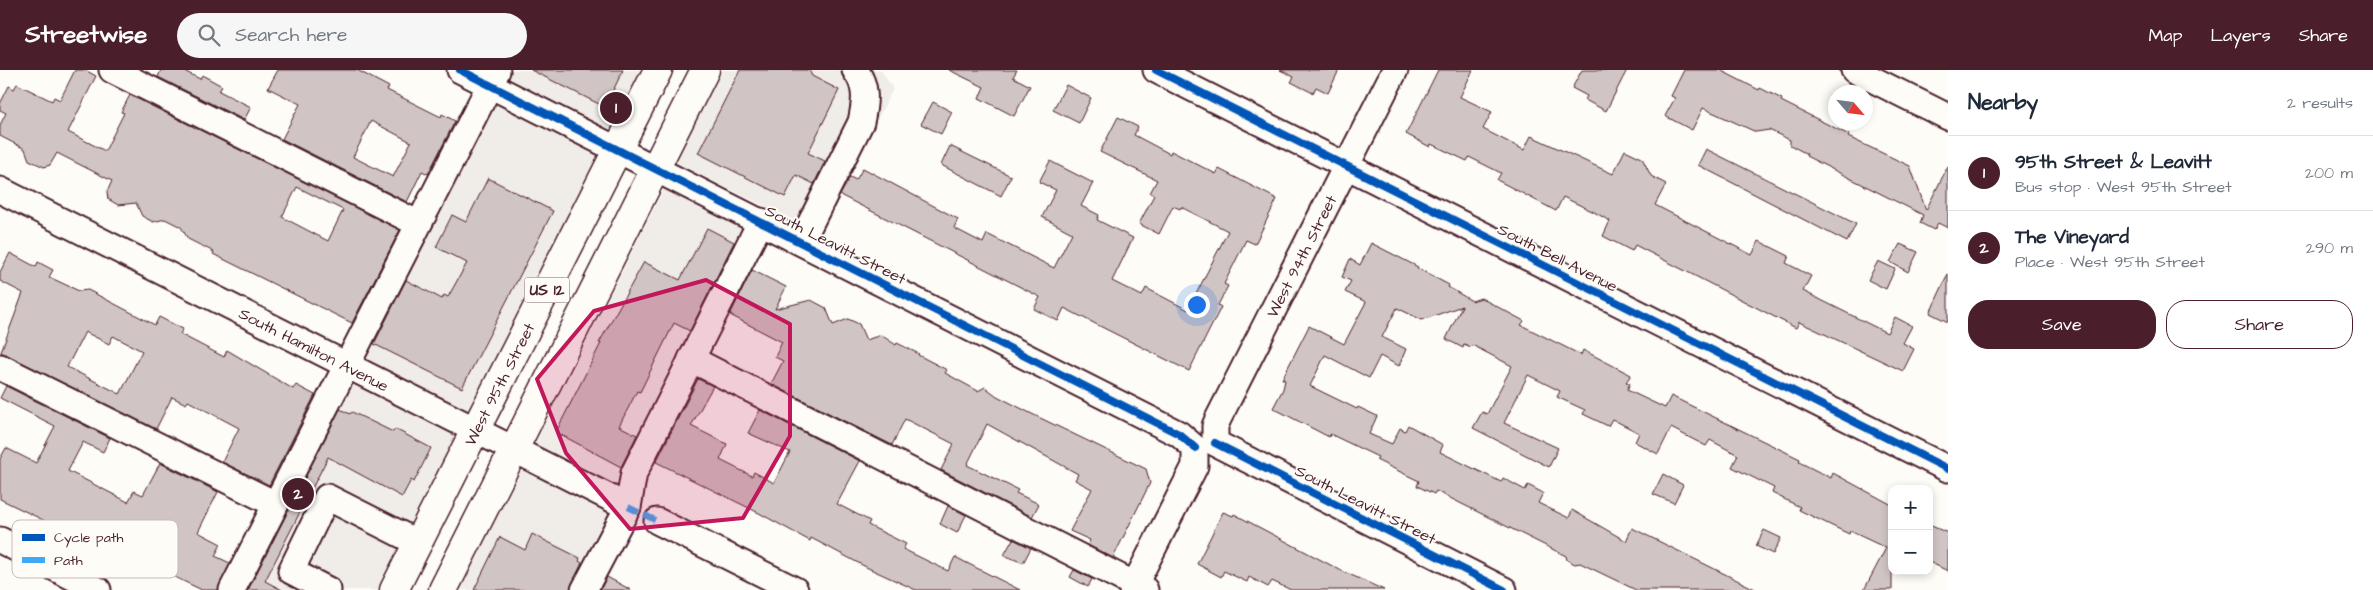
<!DOCTYPE html>
<meta charset="utf-8">
<style>
:root{--surface:#fff;--page:#f6f6f7;--text:#1f2937;--muted:#747a83;--line:#e0e1e3;--accent:#4a1f2b}
body{margin:0;font-family:"Architects Daughter",sans-serif;background:var(--page);color:var(--text)}
.controls{position:absolute;right:15px;bottom:15px;display:grid;overflow:hidden;border-radius:10px;box-shadow:0 2px 8px #0003}
.controls button{width:45px;height:45px;display:grid;place-items:center;padding:0;border:0;border-bottom:1px solid var(--line);background:var(--surface);color:var(--text);font:25px sans-serif}
.compass{position:absolute;left:1828px;top:15px;width:45px;height:45px;border-radius:50%;background:var(--surface);box-shadow:0 2px 8px #0003;rotate:118deg}
.you{position:absolute;left:1196px;top:234px;width:18px;height:18px;margin:-12px;border:4px solid #fff;border-radius:50%;background:#1a73e8;box-shadow:0 0 0 8px #1a73e833}
.badge{display:grid;place-items:center;width:32px;height:32px;border-radius:50%;background:var(--accent);color:#fff;font-size:16px;font-weight:700}
.pin{position:absolute;translate:-50% -50%;border:2px solid #fff;box-shadow:0 1px 5px #0006}
.list{margin:0;padding:0;list-style:none}
h2{display:flex;justify-content:space-between;align-items:center;height:65px;margin:0;padding:0 20px;font-size:21px}
h2 small{font-size:16px;font-weight:400;color:var(--muted)}
.list li{display:grid;grid-template-columns:32px 1fr auto;gap:15px;align-items:center;box-sizing:border-box;height:75px;padding:0 20px;border-top:1px solid var(--line)}
.list b{display:block;font-size:19px;white-space:nowrap}
.list p{margin:0;font-size:16px;white-space:nowrap;color:var(--muted)}
.list em{font-size:16px;font-style:normal;color:var(--muted)}
.actions{display:flex;gap:10px;padding:15px 20px}
.actions a{flex:1;padding:11px 0;border:1px solid var(--accent);border-radius:20px;text-align:center;font-size:18px;color:var(--accent)}
.actions .main{background:var(--accent);color:#fff}
.icon{flex:none;width:28px;height:28px;fill:none;stroke:currentColor;stroke-width:2;stroke-linecap:round;stroke-linejoin:round}
.map{position:relative;flex:none;width:1948px;height:520px;overflow:hidden}
header{display:flex;align-items:center;gap:30px;box-sizing:border-box;height:70px;padding:0 25px;background:var(--accent);color:#fff}
header strong{font-size:24px}
nav{display:flex;gap:28px;margin-inline-start:auto;font-size:18px}
.search{width:350px;height:45px;background:var(--page);display:flex;align-items:center;gap:12px;box-sizing:border-box;padding:0 18px;border-radius:28px;color:var(--muted);font-size:19px}
main{display:flex}
aside{flex:1;background:var(--surface)}
.map>svg:first-child{display:block}
.built{fill:#f0ece8}
.building{fill:#d0c5c4;stroke:#4a1f2b;fill-rule:evenodd}
.lines{fill:none;stroke-linecap:round;stroke-linejoin:round}
.minor-casing{stroke:#4a1f2b;stroke-width:29}
.major-casing{stroke:#4a1f2b;stroke-width:31}
.minor{stroke:#fdfcf7;stroke-width:25}
.major{stroke:#fdfcf7;stroke-width:28}
.quiet{stroke:#3fa9f5;stroke-width:6;stroke-dasharray:12 6;stroke-linecap:butt}
.cycleway-casing{stroke:#fdfcf7;stroke-width:11}
.cycleway{stroke:#0057b8;stroke-width:8}
.marked{fill:#c2185b;fill-opacity:0.2;stroke:#c2185b;stroke-width:4;stroke-linejoin:round}
.labels{text-anchor:middle;stroke-width:4;stroke-linejoin:round;paint-order:stroke}
.shield{fill:#fdfcf7;stroke:#806168;stroke-width:1}
.shield-label{font-size:15px;font-weight:bold;fill:#4a1f2b}
.street-label{font-size:16px;fill:#4a1f2b;stroke:#fdfcf7}
.key{fill:#fdfcf7;stroke:#c7baba;stroke-width:1}
.key-label{font-size:14px;fill:#4a1f2b}
</style>
<header>
<strong>Streetwise</strong>
<div class="search"><svg class="icon" aria-label="search" viewBox="0 0 24 24"><circle cx="10" cy="10" r="6"/><path d="M15 15l6 6"/></svg>Search here</div>
<nav><a>Map</a><a>Layers</a><a>Share</a></nav>
</header>
<main>
<div class="map">
<svg width="1948" height="520" viewBox="0 0 1948 520">
<rect width="100%" height="100%" fill="#fdfcf7"/>
<filter id="ink" filterUnits="userSpaceOnUse"><feTurbulence type="fractalNoise" baseFrequency=".02" numOctaves="2"/><feDisplacementMap in="SourceGraphic" scale="10" xChannelSelector="R" yChannelSelector="G"/><feConvolveMatrix kernelMatrix="1 2 1 2 8 2 1 2 1" color-interpolation-filters="sRGB"/></filter>
<g filter="url(#ink)">
<g class="built">
<polygon points="497,0 643,0 379,520 232,520"/>
<polygon points="723,0 881,0 893,19 819,162 675,93"/>
<polygon points="665,117 755,162 584,520 460,520"/>
</g>
<g class="building">
<path d="M75 0H85L96 6 68 62 105 81 124 43 121 42 130 25 400 160 352 253 213 184 214 182 188 169 181 157 165 149 153 152 142 146 136 133 118 135 108 129 107 122 112 111 57 83 50 95 44 97 29 90 25 79 0 66V55L6 43 0 40V34L9 16 14 19 17 14 52 31 54 27 60 30ZM297 117 343 140 328 171 282 147Z"/>
<polygon points="161,0 182,0 200,9 202,5 222,16 219,21 251,37 244,50 158,7"/>
<path d="M278 0H357L389 17 387 20 441 47 442 44 455 51 428 104 422 101 407 132 282 69 300 34 268 18ZM371 51 411 72 393 107 353 87Z"/>
<polygon points="531,0 623,0 605,37"/>
<polygon points="740,0 809,0 812,6 839,20 808,83 825,91 814,114 796,105 785,127 698,83"/>
<polygon points="949,0 1017,0 1013,7 1030,16 1014,46 979,28 984,17"/>
<polygon points="1280,0 1339,0 1328,23 1316,17 1313,23 1291,12 1294,7"/>
<polygon points="1438,0 1473,0 1460,27 1492,42 1483,59 1524,80 1531,66 1613,104 1625,80 1642,88 1651,106 1666,114 1655,135 1752,185 1759,171 1789,186 1786,193 1811,206 1803,221 1887,263 1895,247 1912,256 1903,273 1914,279 1903,301 1799,252 1796,258 1635,175 1632,181 1603,166 1610,151 1594,142 1563,127 1556,141 1497,110 1501,103 1469,87 1467,91 1431,74 1430,77 1406,64"/>
<polygon points="1582,0 1627,0 1606,41 1585,30 1587,26 1572,18"/>
<polygon points="1684,0 1720,0 1759,20 1760,18 1782,29 1781,31 1849,65 1848,67 1910,96 1926,140 1948,96 1948,158 1938,153 1934,160 1920,153 1923,145 1806,86 1807,84 1790,75 1790,70 1769,60 1756,62 1703,38 1692,60 1665,46 1675,28 1671,26"/>
<polygon points="1066,15 1091,28 1079,53 1053,40"/>
<polygon points="933,32 952,42 941,64 921,54"/>
<polygon points="1118,47 1138,57 1134,65 1170,84 1171,81 1216,104 1219,99 1277,129 1255,174 1246,170 1224,214 1228,216 1218,235 1221,237 1189,301 1064,238 1058,251 1034,239 1040,227 840,125 850,107 856,110 863,98 958,149 954,158 983,173 987,164 1054,198 1072,163 1042,147 1056,120 1039,112 1050,91 1093,113 1081,136 1099,145 1097,150 1133,168 1112,211 1142,226 1146,218 1188,240 1228,161 1181,137 1180,139 1173,136 1159,164 1139,154 1154,125 1150,123 1157,110 1100,82"/>
<polygon points="950,76 1011,106 1001,126 941,95"/>
<polygon points="1706,79 1856,154 1847,172 1698,95"/>
<polygon points="488,108 553,141 462,318 374,274 406,210 442,229 444,225 448,227 467,193 436,177 452,145 466,152"/>
<polygon points="707,158 734,172 690,261 674,253 640,322 637,321 619,356 637,365 621,397 556,362 589,297 601,273 599,273 644,192 680,210"/>
<polygon points="1371,173 1418,197 1417,198 1449,215 1448,217 1472,231 1481,228 1524,251 1521,255 1581,285 1583,280 1631,305 1626,312 1630,313 1627,320 1665,338 1671,326 1800,389 1799,392 1831,408 1833,403 1892,435 1892,520 1864,520 1886,478 1850,461 1849,464 1799,440 1800,437 1772,423 1774,418 1732,397 1738,385 1710,370 1706,376 1671,358 1658,384 1635,372 1639,363 1612,349 1608,356 1583,344 1585,340 1557,327 1560,321 1528,305 1504,353 1558,378 1549,397 1473,358 1482,342 1487,344 1512,296 1472,275 1471,277 1464,274 1463,278 1446,269 1462,236 1422,250 1397,238 1382,267 1406,279 1399,296 1380,286 1369,308 1325,285 1310,316 1357,339 1358,337 1377,346 1369,364 1392,374 1400,358 1405,361 1408,355 1443,375 1440,382 1501,412 1503,408 1525,420 1528,415 1543,423 1538,433 1569,448 1572,440 1626,471 1632,458 1757,520 1636,520 1580,493 1575,494 1567,490 1566,486 1436,421 1434,424 1417,416 1419,411 1376,390 1378,387 1330,364 1329,367 1273,338 1283,319 1285,310 1282,309 1309,256 1344,274 1366,232 1345,222 1351,211 1342,207 1350,189 1360,195"/>
<polygon points="1900,174 1918,182 1908,202 1890,192"/>
<path d="M10 183 36 197 38 192 53 200 49 207 79 221 88 220 155 255 159 247 183 259 180 264 224 287 227 280 293 319 296 315 315 325 269 415 222 392 239 358 188 331 186 334 172 327 156 359 1 282 23 223 0 211V202ZM85 262 109 274 113 266 142 281 120 324 67 297Z"/>
<polygon points="1878,191 1895,199 1886,219 1868,210"/>
<polygon points="752,200 786,217 775,239 811,230 826,238 833,255 848,249 859,254 866,270 881,265 896,275 897,273 919,284 918,285 947,300 945,303 978,321 985,317 997,326 1032,344 1146,399 1150,413 1113,488 1088,475 1090,470 1070,461 1092,419 1075,410 1078,404 987,354 967,395 1018,420 1016,423 1039,434 1032,447 941,400 954,374 905,349 892,375 771,314 783,291 775,287 782,272 730,245"/>
<polygon points="1948,204 1948,252 1930,243"/>
<polygon points="698,309 713,316 691,356 727,374 720,390 752,406 754,402 774,413 790,382 748,363 760,340 860,391 837,434 870,451 868,455 906,474 903,479 948,501 955,487 1020,520 916,520 868,498 811,468 810,471 759,443 656,392"/>
<polygon points="6,316 110,368 103,382 83,372 68,401 128,432 134,421 143,425 160,393 218,422 198,462 221,474 215,486 230,493 218,520 202,520 126,484 123,489 0,429 0,389 6,378 36,393 55,356 0,328"/>
<polygon points="340,339 350,344 352,342 393,362 395,359 431,378 414,412 411,410 402,427 328,387 265,511 282,520 248,520"/>
<polygon points="1663,404 1683,415 1674,433 1653,424"/>
<polygon points="948,436 966,445 957,463 940,454"/>
<polygon points="1223,442 1233,446 1234,444 1340,500 1384,520 1291,520 1272,511 1268,517 1249,507 1247,512 1224,501 1221,507 1197,494"/>
<polygon points="1929,455 1948,463 1948,501 1929,492"/>
<polygon points="1764,460 1781,468 1773,484 1756,476"/>
<polygon points="532,464 580,488 579,491 582,493 570,520 474,520 500,467 525,480"/>
<polygon points="1013,469 1031,478 1023,493 1004,485"/>
<polygon points="1074,500 1092,509 1088,517 1070,507"/>
<polygon points="607,507 631,520 600,520"/>
</g>
<g class="lines">
<g class="minor-casing">
<g id="minor">
<polyline points="112,0 417,153"/>
<polyline points="460,0 1179,364 1195,378 1195,396 1132,520"/>
<polyline points="1156,0 1948,399"/>
<polyline points="1395,0 1218,349 1215,356 1215,373 1504,520"/>
<polyline points="1854,0 1948,47"/>
<polyline points="0,120 628,437"/>
<path d="M801 172 861 52C865 34 868 16 855 0"/>
<polyline points="691,289 1145,520"/>
<polyline points="0,297 275,434"/>
<polyline points="657,451 795,520"/>
<polyline points="0,470 98,520"/>
<polyline points="232,520 497,1"/>
<polyline points="328,520 291,501 327,427 418,473"/>
<polyline points="584,520 628,437 634,403 761,151"/>
</g>
</g>
<g class="major-casing">
<g id="major">
<polyline points="394,520 658,0"/>
<polyline points="443,520 705,0"/>
</g>
</g>
<use href="#minor" class="minor"/>
<use href="#major" class="major"/>
<polyline class="quiet" points="628,437 657,451"/>
<g class="cycleway-casing">
<g id="cycleway">
<polyline points="460,0 1179,364 1195,378"/>
<polyline points="1156,0 1948,399"/>
<polyline points="1215,373 1504,520"/>
</g>
</g>
<use href="#cycleway" class="cycleway"/>
</g>
</g>
<path class="marked" d="M706 210 790 254V366L743 448 630 459 566 383 537 309 594 241Z"/>
<g class="labels">
<rect class="shield" x="524.5" y="207.5" width="45" height="25" rx="4"/>
<g class="shield-label">
<text x="547" y="225">US 12</text>
</g>
<g class="street-label">
<text transform="translate(836 174) rotate(27)" y="6">South Leavitt Street</text>
<text transform="translate(1301 186) rotate(-63)" y="6">West 94th Street</text>
<text transform="translate(1558 187) rotate(27)" y="6">South Bell Avenue</text>
<text transform="translate(314 279) rotate(27)" y="6">South Hamilton Avenue</text>
<text transform="translate(499 314) rotate(-63)" y="6">West 95th Street</text>
<text transform="translate(1366 434) rotate(27)" y="6">South Leavitt Street</text>
</g>
</g>
<rect x="12" y="450" width="166" height="58" rx="8" class="key"/>
<rect x="22" y="464" width="23" height="7" fill="#0057b8"/>
<rect x="22" y="487" width="23" height="6" fill="#3fa9f5"/>
<g class="key-label">
<text x="54" y="472">Cycle path</text>
<text x="54" y="495">Path</text>
</g>
</svg>
<div class="controls">
<button>+</button>
<button>−</button>
</div>
<svg class="compass" viewBox="-18 -18 36 36"><path d="M0-13l5 13h-10z" fill="#e53935"/><path d="M0 13l5-13h-10z" fill="#747a83"/></svg>
<div class="you"></div>
<div class="pin badge" style="left:616px;top:38px">1</div>
<div class="pin badge" style="left:298px;top:424px">2</div>
</div>
<aside>
<h2>Nearby<small>2 results</small></h2>
<ul class="list">
<li><span class="badge">1</span><div><b>95th Street &amp; Leavitt</b><p>Bus stop · West 95th Street</p></div><em>200 m</em></li>
<li><span class="badge">2</span><div><b>The Vineyard</b><p>Place · West 95th Street</p></div><em>290 m</em></li>
</ul>
<div class="actions"><a class="main">Save</a><a>Share</a></div>
</aside>
</main>
